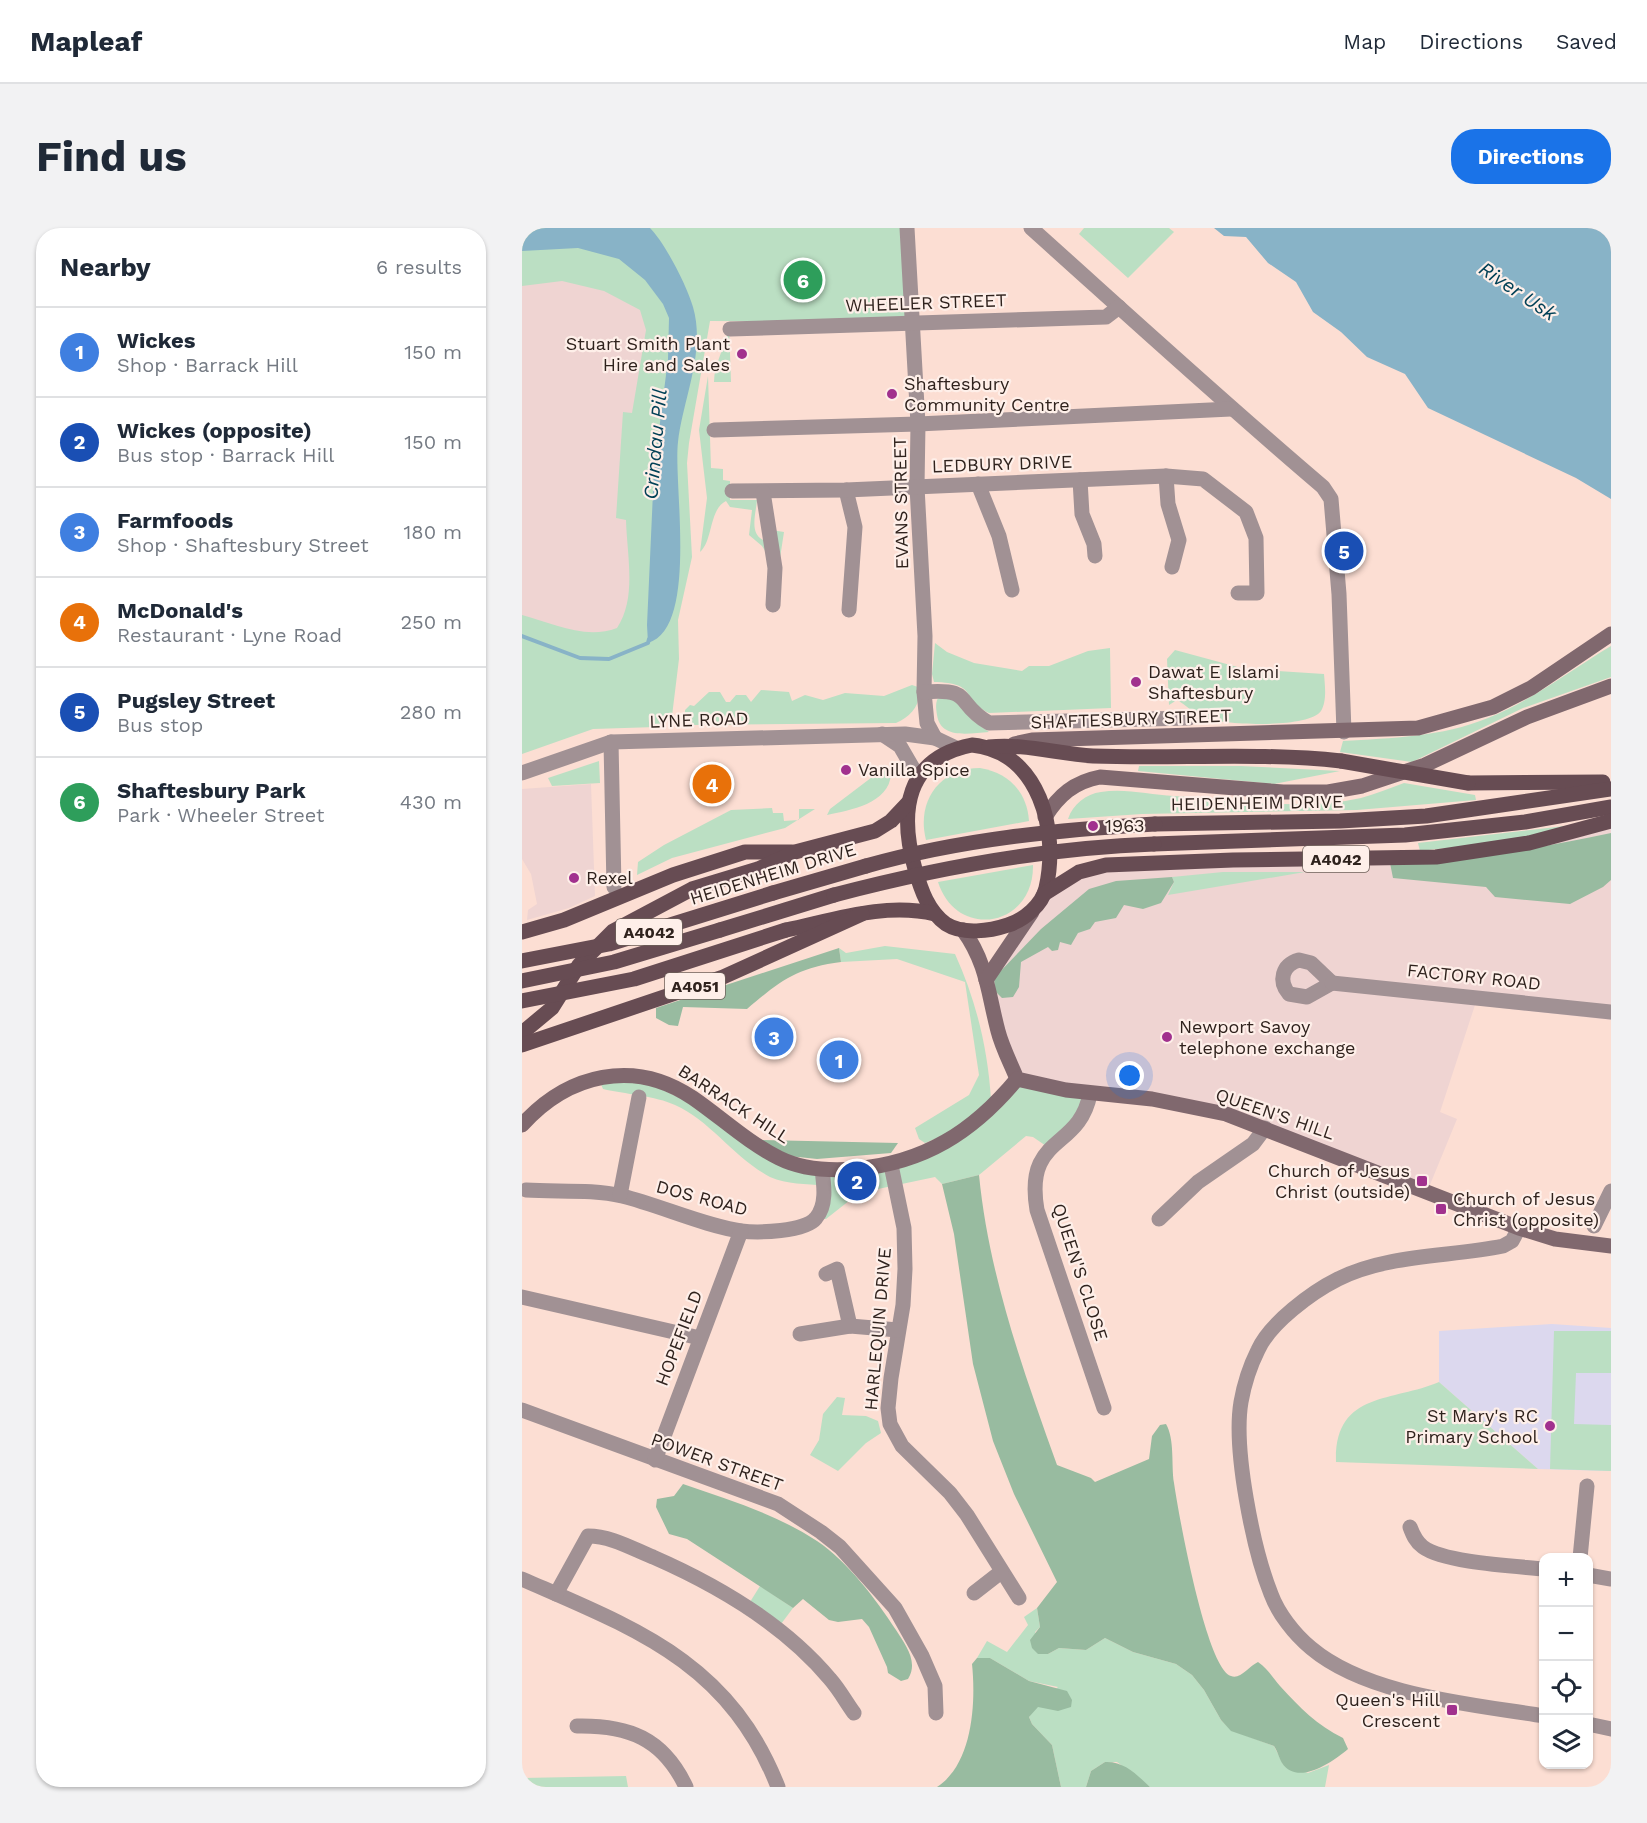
<!DOCTYPE html>
<meta charset="utf-8">
<style>
:root{--surface:#fff;--page:#f2f2f3;--text:#1f2937;--muted:#747a83;--line:#e0e1e3;--accent:#1a73e8}
body{margin:0;font-family:"Work Sans",sans-serif;background:var(--page);color:var(--text)}
.controls{position:absolute;right:18px;bottom:18px;display:grid;overflow:hidden;border-radius:12px;box-shadow:0 2px 4px #0004}
.controls button{width:54px;height:54px;display:grid;place-items:center;padding:0;border:0;border-bottom:2px solid var(--line);background:var(--surface);color:var(--text);font:30px sans-serif}
.you{position:absolute;left:608px;top:848px;width:21px;height:21px;margin:-15px;border:4px solid #fff;border-radius:50%;background:#1a73e8;box-shadow:0 0 0 9px #1a73e833}
.badge{display:grid;place-items:center;width:39px;height:39px;border-radius:50%;background:var(--accent);color:#fff;font-size:20px;font-weight:700}
.pin{position:absolute;translate:-50% -50%;border:3px solid #fff;box-shadow:0 2px 6px #0006}
.list{margin:0;padding:0;list-style:none}
h2{display:flex;justify-content:space-between;align-items:center;height:78px;margin:0;padding:0 24px;font-size:26px}
h2 small{font-size:20px;font-weight:400;color:var(--muted)}
.list li{display:grid;grid-template-columns:39px 1fr auto;gap:18px;align-items:center;box-sizing:border-box;height:90px;padding:0 24px;border-top:2px solid var(--line)}
.list b{display:block;font-size:22px;white-space:nowrap}
.list p{margin:0;font-size:20px;white-space:nowrap;color:var(--muted)}
.list em{font-size:20px;font-style:normal;color:var(--muted)}
.icon{flex:none;width:33px;height:33px;fill:none;stroke:currentColor;stroke-width:2;stroke-linecap:round;stroke-linejoin:round}
.map{position:relative;flex:none;width:1089px;height:1559px;overflow:hidden;border-radius:24px}
header{display:flex;align-items:center;gap:36px;box-sizing:border-box;height:84px;padding:0 30px;background:var(--surface);border-bottom:2px solid var(--line)}
header strong{font-size:28px}
nav{display:flex;gap:33px;margin-inline-start:auto;font-size:21px}
.intro{display:flex;align-items:center;justify-content:space-between;box-sizing:border-box;height:144px;padding:0 36px}
h1{margin:0;font-size:42px}
.button{padding:15px 27px;border-radius:24px;background:var(--accent);color:#fff;font-size:21px;font-weight:700}
main{display:flex;gap:36px;padding:0 36px}
aside{flex:1;background:var(--surface);border-radius:24px;box-shadow:0 2px 4px #0004}
.map>svg:first-child{display:block}
.industrial{fill:#efd4d2}
.education{fill:#dcd8ee}
.green{fill:#bbdfc3}
.forest{fill:#98bba0}
.water{fill:#88b3c7}
.lines{fill:none;stroke-linecap:round;stroke-linejoin:round}
.stream{stroke:#88b3c7;stroke-width:4}
.street{stroke:#a19194;stroke-width:15}
.secondary{stroke:#80686e;stroke-width:15}
.primary{stroke:#674c53;stroke-width:15}
.primary-bridge{stroke:#674c53;stroke-width:15}
.poi-dot{fill:#a1318e;stroke:#feefe9;stroke-width:2}
.labels{text-anchor:middle;stroke-width:4.5;stroke-linejoin:round;paint-order:stroke}
.shield{fill:#feefe9;stroke:#6d605a;stroke-width:1.5}
.shield-label{font-size:16px;font-weight:bold;fill:#2f221d}
.street-label{font-size:18px;fill:#2f221d;stroke:#feefe9}
.poi-label{font-size:18px;fill:#2f221d;stroke:#feefe9;text-anchor:start}
.water-label{font-size:20px;font-style:italic;fill:#024157;stroke:#feefe9}
</style>
<header>
<strong>Mapleaf</strong>
<nav><a>Map</a><a>Directions</a><a>Saved</a></nav>
</header>
<div class="intro"><h1>Find us</h1><a class="button">Directions</a></div>
<main>
<aside>
<h2>Nearby<small>6 results</small></h2>
<ul class="list">
<li><span class="badge" style="background:#3f7fe0">1</span><div><b>Wickes</b><p>Shop · Barrack Hill</p></div><em>150 m</em></li>
<li><span class="badge" style="background:#1a4fb4">2</span><div><b>Wickes (opposite)</b><p>Bus stop · Barrack Hill</p></div><em>150 m</em></li>
<li><span class="badge" style="background:#3f7fe0">3</span><div><b>Farmfoods</b><p>Shop · Shaftesbury Street</p></div><em>180 m</em></li>
<li><span class="badge" style="background:#e8710a">4</span><div><b>McDonald's</b><p>Restaurant · Lyne Road</p></div><em>250 m</em></li>
<li><span class="badge" style="background:#1a4fb4">5</span><div><b>Pugsley Street</b><p>Bus stop</p></div><em>280 m</em></li>
<li><span class="badge" style="background:#2e9e5b">6</span><div><b>Shaftesbury Park</b><p>Park · Wheeler Street</p></div><em>430 m</em></li>
</ul>
</aside>
<div class="map">
<svg width="1089" height="1559" viewBox="0 0 1089 1559">
<rect width="100%" height="100%" fill="#fcded3"/>
<g class="industrial">
<polygon points="0,23 141,76 126,415 0,408"/>
<polygon points="69,556 73,668 47,680 5,692 6,682 15,676 9,646 0,631 0,561"/>
<polygon points="1089,593 1089,792 953,777 918,884 935,891 905,964 743,900 495,851 464,752 514,679 557,644 914,629"/>
</g>
<polygon class="education" points="1030,1096 1089,1100 1089,1243 1016,1241 917,1154 917,1103"/>
<g class="green">
<path d="M0 0H385L389 94 188 93 167 215 165 235 170 329 156 392 157 431 150 488 134 499 71 501 0 526V387C30 395 63 412 95 400 115 370 105 328 104 292L94 290 101 184 110 185 124 102 118 82 82 63 40 53 0 58Z"/>
<polygon points="562,0 647,0 652,4 606,50 557,6"/>
<path d="M207 98 209 154H192C192 135 204 118 207 98Z"/>
<path d="M186 148 189 240 201 241V252L208 253V272H235C234 285 227 305 241 312L243 301 262 304 256 343 240 318 227 307 230 282 208 279 204 273C187 281 191 313 178 324L185 270 177 202Z"/>
<path d="M413 415 425 424 452 435 500 443 507 438H527L566 423 588 420 589 480 467 485C438 471 457 455 412 454L410 446Z"/>
<path d="M1089 418V449L1001 480 890 534 818 524 821 513C869 510 920 509 966 490 1009 473 1049 442 1089 418Z"/>
<path d="M653 422 723 441 802 446C803 458 805 473 799 483 786 501 702 497 682 490 672 486 664 477 655 472L647 477 645 431Z"/>
<path d="M390 457 396 459C400 477 389 488 374 495L170 497 163 491V482L168 477 172 478 187 464H198L204 474H208L214 467H224L229 474 239 462 267 464 270 473 283 467 301 472 323 465 362 468Z"/>
<path d="M417 468 438 472 449 491 467 504C448 505 419 512 415 487 414 479 413 475 417 468Z"/>
<polygon points="77,533 78,555 30,558 26,550"/>
<polygon points="617,538 719,538 818,543 752,556 616,543"/>
<path d="M362 540 369 546C367 576 328 582 305 587L308 581Z"/>
<path d="M458 540C487 545 505 564 507 593L404 612C394 573 418 540 458 540Z"/>
<path d="M882 555 953 567 954 572 835 582 620 586 546 591C551 576 564 566 579 564 603 560 628 567 652 568 712 572 780 583 839 570 853 566 868 560 882 555Z"/>
<polygon points="250,580 251,585 261,585 262,593 277,592 277,581 293,581 263,600 150,630 115,647 116,634 142,617 209,582"/>
<path d="M1051 597C1006 616 946 617 898 623L896 615Z"/>
<path d="M511 637C512 699 435 713 416 654Z"/>
<polygon points="701,644 783,644 646,667 652,654 650,649"/>
<path d="M363 718 433 726C454 772 466 821 469 872 449 890 429 906 403 915L397 911 393 900 447 867 457 847 443 754 375 731 319 734 317 720 324 725Z"/>
<path d="M109 847 196 888 292 941 402 925 495 851 568 866 565 877 527 920 511 909 504 908 457 947 420 956 413 949 337 965 304 991H294L302 958C284 955 265 957 248 949 212 930 189 893 153 877 134 868 102 866 81 861L76 849Z"/>
<polygon points="1032,1103 1089,1103 1089,1145 1054,1145 1052,1196 1089,1197 1089,1243 1028,1241"/>
<path d="M917 1154 1016 1241 814 1234C812 1163 871 1174 917 1154Z"/>
<polygon points="315,1169 323,1170 320,1187 344,1188 356,1193 359,1205 344,1215 316,1243 288,1227 297,1212 301,1186"/>
<polygon points="238,1358 271,1380 259,1396 228,1374"/>
<polygon points="515,1380 518,1399 513,1404 526,1426 537,1420 564,1422 583,1410 611,1424 654,1436 670,1447 682,1462 699,1492 709,1502 752,1518 761,1536 786,1545 807,1537 803,1559 628,1559 595,1534 583,1534 569,1543 564,1559 539,1559 530,1517 510,1496 507,1489 512,1481 536,1459 507,1453 468,1430 455,1430 465,1413 485,1424 506,1397 502,1389"/>
<polygon points="104,1548 106,1559 0,1559 0,1550"/>
</g>
<g class="forest">
<path d="M1089 605V652L1081 659 1048 676 973 669 964 659 871 650 868 635C943 631 1016 621 1089 605Z"/>
<polygon points="650,649 652,654 639,675 621,681 602,677 594,690 573,694 568,701 556,705 549,717 538,714 536,722 530,723 526,719 499,734 497,759 491,769 480,770 473,763 472,750 519,701 567,661 594,653"/>
<path d="M317 720 319 734C274 740 258 753 225 781L161 779 156 798 147 797 134 790V780Z"/>
<polygon points="237,912 376,915 369,925 295,931 267,928"/>
<path d="M457 947C467 1048 501 1142 535 1237L569 1250 573 1254 627 1231 630 1208 638 1197 644 1196C653 1212 649 1236 652 1255 656 1283 684 1440 709 1448 718 1452 727 1438 736 1434 746 1441 750 1449 758 1458 778 1480 795 1497 821 1510L826 1521C812 1533 776 1559 760 1535 757 1530 756 1524 752 1518L709 1503 699 1492 682 1462 670 1447 654 1436 611 1424 583 1410 564 1422 537 1420 526 1426H516L510 1420 508 1412 518 1399 515 1380 535 1354 492 1266 471 1213 451 1136 432 1006 420 956Z"/>
<path d="M161 1256C207 1272 254 1286 295 1313 326 1334 353 1370 374 1402 383 1416 397 1434 386 1451L379 1453 366 1445 365 1439 347 1399 340 1391 316 1394 307 1392 281 1371 271 1380 165 1311 147 1306 134 1279 135 1271 152 1268Z"/>
<path d="M455 1430H468L507 1453 545 1463 550 1472 549 1479 536 1483 516 1479 507 1489 510 1496 530 1517 539 1559H415C451 1536 454 1474 450 1436Z"/>
<path d="M583 1534C602 1533 614 1546 628 1559H564L569 1543Z"/>
</g>
<g class="water">
<path d="M0 0H128C143 15 165 58 171 79 184 124 161 170 156 214 151 255 177 400 126 415L125 397 132 242 146 131 147 90 141 76 123 52 97 31 56 20 0 23Z"/>
<polygon points="692,0 1089,0 1089,271 1054,250 906,180 883,146 845,129 819,104 791,84 774,54 746,35 724,9 702,8"/>
</g>
<g class="lines">
<polyline class="stream" points="0,408 58,430 87,431 126,415 127,411"/>
<g class="street">
<polyline points="385,0 396,196 395,259 403,408 402,464 405,495 413,510"/>
<path d="M509 0C606 87 702 175 801 259L809 271 817 366 822 504"/>
<polyline points="208,101 584,89 597,79"/>
<polyline points="192,202 396,196 709,181"/>
<polyline points="644,248 646,276 657,312 650,339"/>
<polyline points="558,252 560,286 572,316 573,328"/>
<polyline points="456,256 477,308 490,362"/>
<polyline points="324,262 333,299 327,382"/>
<polyline points="210,263 324,262 644,248 681,251 724,284 734,310 735,365 716,365"/>
<polyline points="241,264 253,340 251,377"/>
<path d="M402 464C453 460 432 475 467 495L667 490"/>
<polyline points="360,506 378,518 396,549"/>
<polyline points="89,514 92,659"/>
<polyline points="0,545 89,514 383,506 413,510 434,520"/>
<path d="M777 732 789 735 810 755 785 769 767 766C756 753 760 737 777 732Z"/>
<polyline points="810,755 1089,784"/>
<path d="M568 866C557 923 502 906 515 982L582 1180"/>
<polyline points="369,937 382,1000 383,1041 381,1077 369,1150 366,1180 368,1196 380,1218 428,1265 445,1287 497,1370"/>
<path d="M4 962C35 964 71 961 100 968 137 977 183 998 219 1003 236 1005 283 1004 294 990 305 977 302 957 300 942"/>
<polyline points="98,967 117,869"/>
<polyline points="637,991 676,954 731,916 743,900"/>
<polyline points="1072,998 1089,963"/>
<path d="M997 1000 990 1013 981 1018C927 1029 866 1026 816 1051 790 1064 748 1095 736 1122 728 1138 722 1157 719 1174 711 1221 731 1321 749 1366 756 1385 772 1406 789 1420 846 1468 950 1476 1022 1488"/>
<polyline points="304,1046 315,1041 328,1098"/>
<polyline points="0,1069 178,1110"/>
<polyline points="278,1106 328,1098 376,1102"/>
<polyline points="0,1182 256,1276 299,1304 318,1319 373,1380 400,1428 413,1458 414,1485"/>
<polyline points="133,1232 219,1003"/>
<path d="M888 1299C891 1307 894 1314 901 1319 923 1335 993 1338 1022 1341"/>
<polyline points="1058,1330 1065,1258"/>
<polyline points="1066,1347 1089,1351"/>
<path d="M0 1351C114 1401 207 1434 256 1559"/>
<polyline points="452,1365 479,1344"/>
<path d="M34 1366 66 1308C89 1308 109 1320 131 1329 195 1357 262 1396 308 1451 317 1461 324 1474 332 1485"/>
<polyline points="1066,1496 1089,1501"/>
<path d="M55 1498C106 1497 141 1510 164 1559"/>
</g>
<g class="secondary">
<polyline points="492,516 510,512 896,500 971,479 1009,460 1089,406"/>
<path d="M523 589C537 567 552 554 578 549L761 564H806L840 558 903 537 1005 489 1089 458"/>
<path d="M441 702C465 735 466 765 476 803 480 819 489 836 495 851L544 862 630 871 704 886 997 1000 1033 1011 1089 1018"/>
<polyline points="464,752 510,684"/>
<path d="M0 897C46 846 112 830 171 870 200 890 225 914 257 930 281 942 307 943 333 941 402 935 451 904 495 851"/>
</g>
<g class="primary">
<path d="M450 517C518 524 537 603 524 660 520 677 502 692 486 697 468 703 441 707 424 696 406 683 399 662 393 641 377 584 383 530 450 517Z"/>
<path d="M467 519C501 515 536 526 571 528 654 531 737 524 819 533"/>
<polyline points="946,555 1081,554"/>
<polyline points="633,596 818,593 904,588 1089,561"/>
<polyline points="632,616 883,607 1003,594 1089,579"/>
<polyline points="251,665 344,638"/>
<polyline points="522,666 557,644 584,637 711,632 914,629 1007,615 1089,593"/>
<polyline points="198,702 312,667"/>
<path d="M264 702C312 692 363 674 413 686"/>
<polyline points="0,704 42,692 151,647 223,624 270,624"/>
<polyline points="0,805 30,780 57,737 91,703 170,661 236,641 273,624 353,603 369,593 386,575"/>
<polyline points="0,817 201,749 340,686"/>
</g>
<g class="primary-bridge">
<polyline points="819,533 946,555"/>
<path d="M344 638C439 611 535 602 633 596"/>
<path d="M312 667C418 639 522 620 632 616"/>
<polyline points="0,733 87,716 251,665"/>
<polyline points="0,753 92,734 198,702"/>
<polyline points="0,773 112,751 264,702"/>
</g>
</g>
<g class="poi-dot">
<circle cx="220" cy="126" r="6"/>
<circle cx="370" cy="166" r="6"/>
<circle cx="614" cy="454" r="6"/>
<circle cx="324" cy="542" r="6"/>
<circle cx="571" cy="598" r="6"/>
<circle cx="52" cy="650" r="6"/>
<circle cx="645" cy="809" r="6"/>
<rect x="894" y="947" width="12" height="12" rx="3"/>
<rect x="913" y="975" width="12" height="12" rx="3"/>
<circle cx="1028" cy="1198" r="6"/>
<rect x="924" y="1476" width="12" height="12" rx="3"/>
</g>
<g class="labels">
<g class="shield">
<rect x="781" y="618" width="66" height="26" rx="4.5"/>
<rect x="94" y="691" width="66" height="26" rx="4.5"/>
<rect x="143" y="745" width="60" height="26" rx="4.5"/>
</g>
<g class="shield-label">
<text x="814" y="637">A4042</text>
<text x="127" y="710">A4042</text>
<text x="173" y="764">A4051</text>
</g>
<g class="street-label">
<text transform="translate(404 75) rotate(-2)" y="6">WHEELER STREET</text>
<text transform="translate(480 236) rotate(-2)" y="6">LEDBURY DRIVE</text>
<text transform="translate(379 275) rotate(-91)" y="6">EVANS STREET</text>
<text transform="translate(609 491) rotate(-2)" y="6">SHAFTESBURY STREET</text>
<text transform="translate(177 492) rotate(-2)" y="6">LYNE ROAD</text>
<text transform="translate(735 575) rotate(-1)" y="6">HEIDENHEIM DRIVE</text>
<text transform="translate(251 646) rotate(-17)" y="6">HEIDENHEIM DRIVE</text>
<text transform="translate(952 749) rotate(6)" y="6">FACTORY ROAD</text>
<text transform="translate(212 876) rotate(33)" y="6">BARRACK HILL</text>
<text transform="translate(753 886) rotate(19)" y="6">QUEEN'S HILL</text>
<text transform="translate(180 970) rotate(15)" y="6">DOS ROAD</text>
<text transform="translate(558 1044) rotate(72)" y="6">QUEEN'S CLOSE</text>
<text transform="translate(356 1101) rotate(-85)" y="6">HARLEQUIN DRIVE</text>
<text transform="translate(157 1110) rotate(-69)" y="6">HOPEFIELD</text>
<text transform="translate(195 1234) rotate(20)" y="6">POWER STREET</text>
</g>
<g class="poi-label">
<text x="208" y="122" text-anchor="end">Stuart Smith Plant<tspan x="208" dy="21">Hire and Sales</tspan></text>
<text x="382" y="162">Shaftesbury<tspan x="382" dy="21">Community Centre</tspan></text>
<text x="626" y="450">Dawat E Islami<tspan x="626" dy="21">Shaftesbury</tspan></text>
<text x="336" y="548">Vanilla Spice</text>
<text x="583" y="604">1963</text>
<text x="64" y="656">Rexel</text>
<text x="657" y="805">Newport Savoy<tspan x="657" dy="21">telephone exchange</tspan></text>
<text x="888" y="949" text-anchor="end">Church of Jesus<tspan x="888" dy="21">Christ (outside)</tspan></text>
<text x="931" y="977">Church of Jesus<tspan x="931" dy="21">Christ (opposite)</tspan></text>
<text x="1016" y="1194" text-anchor="end">St Mary's RC<tspan x="1016" dy="21">Primary School</tspan></text>
<text x="918" y="1478" text-anchor="end">Queen's Hill<tspan x="918" dy="21">Crescent</tspan></text>
</g>
<g class="water-label">
<text transform="translate(996 63) rotate(34)" y="7">River Usk</text>
<text transform="translate(133 216) rotate(-85)" y="7">Crindau Pill</text>
</g>
</g>
</svg>
<div class="controls">
<button>+</button>
<button>−</button>
<button><svg class="icon" aria-label="locate" viewBox="0 0 24 24"><circle cx="12" cy="12" r="6"/><path d="M12 2v4M12 18v4M2 12h4M18 12h4"/></svg></button>
<button><svg class="icon" aria-label="layers" viewBox="0 0 24 24"><path d="M12 4l9 5-9 5-9-5zM3 14l9 5 9-5"/></svg></button>
</div>
<div class="you"></div>
<div class="pin badge" style="left:317px;top:832px;background:#3f7fe0">1</div>
<div class="pin badge" style="left:335px;top:953px;background:#1a4fb4">2</div>
<div class="pin badge" style="left:252px;top:809px;background:#3f7fe0">3</div>
<div class="pin badge" style="left:190px;top:556px;background:#e8710a">4</div>
<div class="pin badge" style="left:822px;top:323px;background:#1a4fb4">5</div>
<div class="pin badge" style="left:281px;top:52px;background:#2e9e5b">6</div>
</div>
</main>
